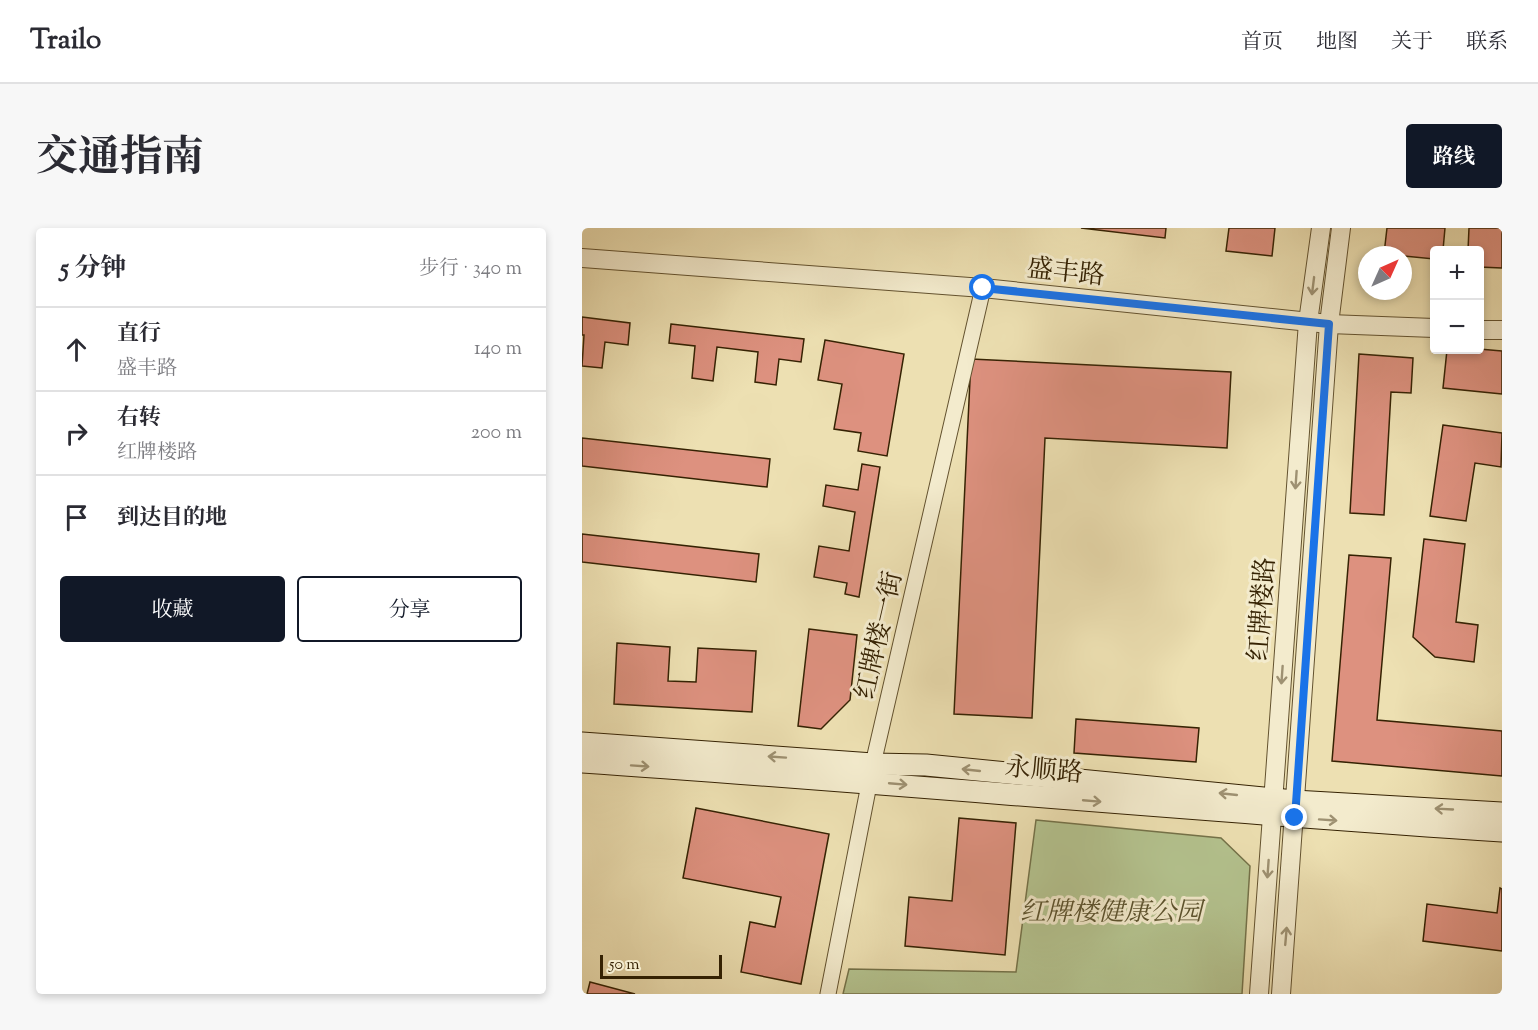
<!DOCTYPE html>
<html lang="zh">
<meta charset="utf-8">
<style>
:root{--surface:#fff;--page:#f7f7f7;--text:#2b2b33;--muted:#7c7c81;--line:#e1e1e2;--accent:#111827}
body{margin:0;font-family:"Sorts Mill Goudy","Noto Serif SC",serif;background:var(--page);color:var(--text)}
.controls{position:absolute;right:18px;top:18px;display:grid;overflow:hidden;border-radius:6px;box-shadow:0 3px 9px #0003}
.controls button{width:54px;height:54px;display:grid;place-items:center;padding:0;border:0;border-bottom:2px solid var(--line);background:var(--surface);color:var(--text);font:30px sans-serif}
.compass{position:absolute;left:776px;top:18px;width:54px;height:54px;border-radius:50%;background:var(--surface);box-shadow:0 3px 9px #0003;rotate:45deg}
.scale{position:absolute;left:18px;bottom:15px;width:122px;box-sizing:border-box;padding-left:6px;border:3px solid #352203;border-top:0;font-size:16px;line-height:21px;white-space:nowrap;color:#352203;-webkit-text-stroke:4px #f3ebcd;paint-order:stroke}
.stop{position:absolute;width:18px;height:18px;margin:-14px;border:4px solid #1a73e8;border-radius:50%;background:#fff}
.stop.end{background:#1a73e8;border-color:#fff;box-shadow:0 2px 6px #0008}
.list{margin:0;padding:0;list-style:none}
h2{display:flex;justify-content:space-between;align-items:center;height:78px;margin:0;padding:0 24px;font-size:26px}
h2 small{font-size:20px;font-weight:400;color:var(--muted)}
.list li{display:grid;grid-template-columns:39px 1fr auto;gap:18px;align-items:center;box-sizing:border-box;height:84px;padding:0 24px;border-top:2px solid var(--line)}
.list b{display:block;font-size:22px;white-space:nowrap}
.list p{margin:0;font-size:20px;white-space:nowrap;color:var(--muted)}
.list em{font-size:20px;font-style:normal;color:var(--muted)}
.actions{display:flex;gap:12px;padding:18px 24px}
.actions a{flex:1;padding:14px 0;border:2px solid var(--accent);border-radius:6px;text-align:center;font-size:21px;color:var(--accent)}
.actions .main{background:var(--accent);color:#fff}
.icon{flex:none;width:33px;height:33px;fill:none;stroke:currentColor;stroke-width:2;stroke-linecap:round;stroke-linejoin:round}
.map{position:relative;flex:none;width:920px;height:766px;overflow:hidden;border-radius:6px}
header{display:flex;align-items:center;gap:36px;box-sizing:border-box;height:84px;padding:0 30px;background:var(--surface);border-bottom:2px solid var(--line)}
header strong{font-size:28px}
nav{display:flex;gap:33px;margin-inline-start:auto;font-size:21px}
.intro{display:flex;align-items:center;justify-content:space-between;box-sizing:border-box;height:144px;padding:0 36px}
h1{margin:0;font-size:42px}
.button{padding:15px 27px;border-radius:6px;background:var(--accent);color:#fff;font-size:21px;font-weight:700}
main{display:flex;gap:36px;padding:0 36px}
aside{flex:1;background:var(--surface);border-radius:6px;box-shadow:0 3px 9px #0003}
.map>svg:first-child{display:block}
.green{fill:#b4c38f;stroke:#747249;stroke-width:1.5}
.building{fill:#dd917f;stroke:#352203;stroke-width:1.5}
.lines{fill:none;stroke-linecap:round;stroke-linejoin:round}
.minor-casing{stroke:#63522f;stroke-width:17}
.tertiary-casing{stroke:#63522f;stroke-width:20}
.secondary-casing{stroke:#352203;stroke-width:23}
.minor{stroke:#f3ebcd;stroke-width:15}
.tertiary{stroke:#f3ebcd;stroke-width:18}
.secondary{stroke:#f3ebcd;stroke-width:21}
.oneway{stroke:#9e9172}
.route{stroke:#1a73e8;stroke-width:8}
.labels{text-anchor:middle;stroke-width:6;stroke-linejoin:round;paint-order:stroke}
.street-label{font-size:26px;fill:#352203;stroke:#f3ebcd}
.park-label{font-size:26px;font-style:italic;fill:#5b522d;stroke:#f3ebcd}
</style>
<header>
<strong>Trailo</strong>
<nav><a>首页</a><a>地图</a><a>关于</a><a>联系</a></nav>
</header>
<div class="intro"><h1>交通指南</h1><a class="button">路线</a></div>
<main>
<aside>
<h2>5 分钟<small>步行 · 340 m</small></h2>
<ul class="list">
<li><svg class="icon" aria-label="ahead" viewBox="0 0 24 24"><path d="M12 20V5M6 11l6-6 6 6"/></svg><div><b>直行</b><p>盛丰路</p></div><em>140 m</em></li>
<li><svg class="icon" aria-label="right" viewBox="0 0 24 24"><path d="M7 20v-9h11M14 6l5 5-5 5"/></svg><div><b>右转</b><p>红牌楼路</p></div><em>200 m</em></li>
<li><svg class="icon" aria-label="arrive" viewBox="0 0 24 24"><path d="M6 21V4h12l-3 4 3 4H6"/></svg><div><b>到达目的地</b></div></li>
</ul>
<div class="actions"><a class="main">收藏</a><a>分享</a></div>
</aside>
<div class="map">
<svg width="920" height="766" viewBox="0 0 920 766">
<rect width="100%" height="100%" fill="#ede0b2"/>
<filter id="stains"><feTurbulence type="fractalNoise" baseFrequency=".00333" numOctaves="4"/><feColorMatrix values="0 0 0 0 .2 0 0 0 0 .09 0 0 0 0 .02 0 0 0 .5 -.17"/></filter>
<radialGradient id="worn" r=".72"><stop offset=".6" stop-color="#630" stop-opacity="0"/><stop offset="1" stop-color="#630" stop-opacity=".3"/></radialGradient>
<polygon class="green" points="454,592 639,610 668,638 660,766 261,766 267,741 434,744"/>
<g class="building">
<polygon points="499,0 584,0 583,10"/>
<polygon points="647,0 693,0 690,28 644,23"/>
<polygon points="805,0 863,0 861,22 852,22 852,31 802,26"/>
<polygon points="887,0 920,0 920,40 897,39 897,22 886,22"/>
<polygon points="0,89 48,95 46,117 23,114 20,140 0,138 2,107 0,107"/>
<polygon points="89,96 222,111 219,134 197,131 194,157 173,154 176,124 135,119 131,153 110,150 113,118 87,115"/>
<polygon points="243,112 322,126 305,228 276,223 279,205 252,201 260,156 236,152"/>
<polygon points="897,121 920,123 920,166 861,160 865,122"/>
<polygon points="777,126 831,130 829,165 809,164 802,287 768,285"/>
<polygon points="389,131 649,144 645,220 463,210 450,490 372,486"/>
<polygon points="861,197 920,205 919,239 893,235 884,293 848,288"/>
<polygon points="0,210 188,231 185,259 0,238"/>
<polygon points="280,236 298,239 277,369 263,366 265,355 232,349 237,318 267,323 273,284 241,278 244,257 276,262"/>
<polygon points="0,306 177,326 174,354 0,334"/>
<polygon points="842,311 883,316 874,394 896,397 892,434 853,429 831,409"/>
<polygon points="767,327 809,330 795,492 920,503 920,548 750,533"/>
<polygon points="227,401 275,407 268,472 239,501 216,498"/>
<polygon points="35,415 88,419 86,453 114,454 116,420 174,423 170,484 32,476"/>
<polygon points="494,491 617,500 614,534 492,525"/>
<polygon points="114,580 247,606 219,756 159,744 168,694 193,699 199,669 101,650"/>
<polygon points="377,590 434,595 423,727 323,718 327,669 370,673"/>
<polygon points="918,660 920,661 920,723 841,713 845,676 915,685"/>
<polygon points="8,754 53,766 5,766"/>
</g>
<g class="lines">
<g class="minor-casing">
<polyline id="minor" points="246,766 291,536 401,60"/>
</g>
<g class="tertiary-casing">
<g id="tertiary">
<polyline points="0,30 401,60 747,96 852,100"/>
<polyline points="897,102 920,102"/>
<polyline points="677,766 726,94 739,0"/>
<polyline points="699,766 747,96 759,0"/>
</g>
</g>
<g class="secondary-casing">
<g id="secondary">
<polyline points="0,515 291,536 344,537 712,573 920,585"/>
<path d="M0 534C307 555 613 583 920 603"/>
</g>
</g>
<use href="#minor" class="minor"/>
<use href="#tertiary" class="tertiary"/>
<use href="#secondary" class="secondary"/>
</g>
<defs><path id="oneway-shaft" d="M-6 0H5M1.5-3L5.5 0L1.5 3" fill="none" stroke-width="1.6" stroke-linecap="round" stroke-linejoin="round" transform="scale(1.5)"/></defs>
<g class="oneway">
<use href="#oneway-shaft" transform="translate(731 58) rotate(97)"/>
<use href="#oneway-shaft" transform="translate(714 252) rotate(94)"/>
<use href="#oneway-shaft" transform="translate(700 447) rotate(94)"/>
<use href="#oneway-shaft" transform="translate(195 529) rotate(-176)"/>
<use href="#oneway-shaft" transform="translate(58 538) rotate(4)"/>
<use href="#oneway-shaft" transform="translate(389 542) rotate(-174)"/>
<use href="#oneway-shaft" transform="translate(316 556) rotate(5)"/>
<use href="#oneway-shaft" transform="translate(646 566) rotate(-174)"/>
<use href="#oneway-shaft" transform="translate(510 573) rotate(5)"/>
<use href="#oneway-shaft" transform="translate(862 581) rotate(-177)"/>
<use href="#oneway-shaft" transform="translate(746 592) rotate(4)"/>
<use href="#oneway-shaft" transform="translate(686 641) rotate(94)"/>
<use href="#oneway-shaft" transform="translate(704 708) rotate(-85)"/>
</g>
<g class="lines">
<polyline class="route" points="401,60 747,96 713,590"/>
</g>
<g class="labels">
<g class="street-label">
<text transform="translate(484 43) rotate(6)" y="9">盛丰路</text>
<text transform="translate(679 381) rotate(-86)" y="9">红牌楼路</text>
<text transform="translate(296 407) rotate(-77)" y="9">红牌楼一街</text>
<text transform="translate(462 541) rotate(5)" y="9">永顺路</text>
</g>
<g class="park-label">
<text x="529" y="692">红牌楼健康公园</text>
</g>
</g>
<rect width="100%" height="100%" filter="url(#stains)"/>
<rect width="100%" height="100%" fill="url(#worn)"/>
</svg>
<div class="controls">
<button>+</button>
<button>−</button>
</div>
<svg class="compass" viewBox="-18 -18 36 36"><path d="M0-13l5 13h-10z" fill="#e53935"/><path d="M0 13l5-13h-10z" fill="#7c7c81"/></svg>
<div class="scale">50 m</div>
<div class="stop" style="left:401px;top:60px"></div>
<div class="stop end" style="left:713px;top:590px"></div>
</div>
</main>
